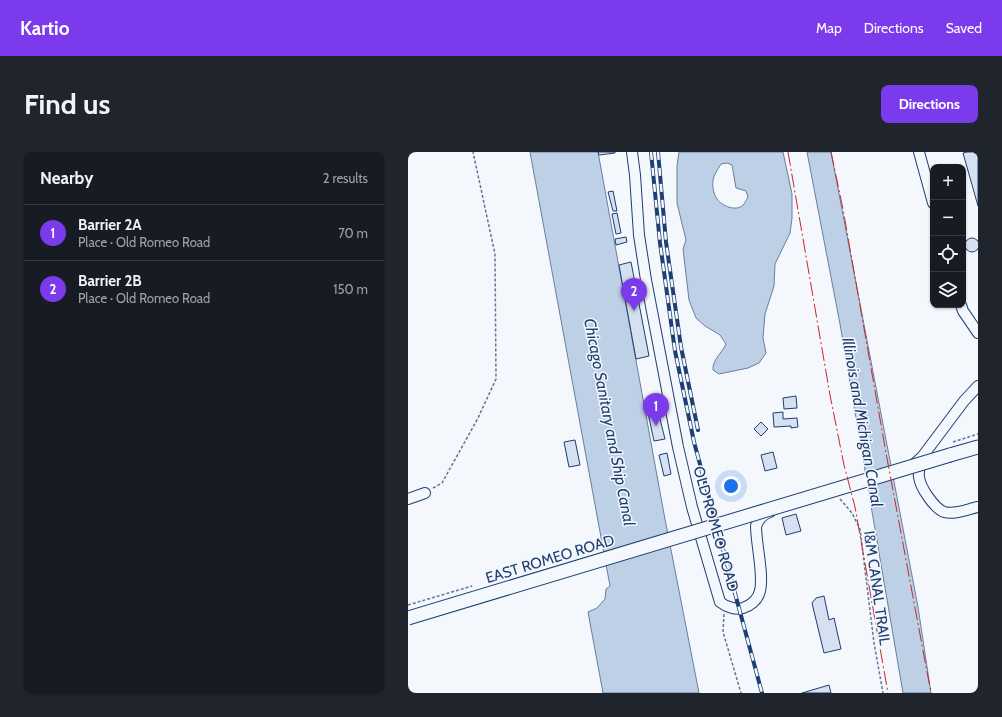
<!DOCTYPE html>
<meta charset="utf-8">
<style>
:root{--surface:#171b24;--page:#20242c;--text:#f1f3f6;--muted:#9ea1a6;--line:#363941;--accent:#7c3aed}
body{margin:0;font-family:Cabin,sans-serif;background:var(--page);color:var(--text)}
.controls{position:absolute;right:12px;top:12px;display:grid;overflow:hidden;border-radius:8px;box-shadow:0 1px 3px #0004}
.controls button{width:36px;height:36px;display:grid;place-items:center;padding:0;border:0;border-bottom:1px solid var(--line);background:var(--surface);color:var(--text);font:20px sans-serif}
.you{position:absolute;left:323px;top:334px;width:14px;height:14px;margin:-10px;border:3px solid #fff;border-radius:50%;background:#1a73e8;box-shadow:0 0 0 6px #1a73e833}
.badge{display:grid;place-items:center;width:26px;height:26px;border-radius:50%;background:var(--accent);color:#fff;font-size:13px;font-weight:700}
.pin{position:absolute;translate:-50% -33px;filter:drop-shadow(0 1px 2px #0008)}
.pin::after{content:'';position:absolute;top:21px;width:14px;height:12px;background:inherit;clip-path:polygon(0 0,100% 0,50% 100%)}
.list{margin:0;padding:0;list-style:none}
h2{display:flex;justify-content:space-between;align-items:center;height:52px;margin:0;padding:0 16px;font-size:17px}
h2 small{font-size:13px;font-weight:400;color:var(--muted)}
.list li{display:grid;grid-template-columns:26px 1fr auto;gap:12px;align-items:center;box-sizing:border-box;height:56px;padding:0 16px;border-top:1px solid var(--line)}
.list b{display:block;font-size:15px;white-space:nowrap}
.list p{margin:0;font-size:13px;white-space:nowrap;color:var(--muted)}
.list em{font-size:13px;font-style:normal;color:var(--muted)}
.icon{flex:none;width:22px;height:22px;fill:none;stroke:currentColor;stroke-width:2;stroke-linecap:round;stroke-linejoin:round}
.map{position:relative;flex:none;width:570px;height:541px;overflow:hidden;border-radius:8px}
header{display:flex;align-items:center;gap:24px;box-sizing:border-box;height:56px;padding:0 20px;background:var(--accent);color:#fff}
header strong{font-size:19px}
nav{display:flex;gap:22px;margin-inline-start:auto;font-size:14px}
.intro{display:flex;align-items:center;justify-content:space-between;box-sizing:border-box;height:96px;padding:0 24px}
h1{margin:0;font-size:28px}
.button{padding:10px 18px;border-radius:8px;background:var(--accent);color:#fff;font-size:14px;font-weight:700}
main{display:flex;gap:24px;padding:0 24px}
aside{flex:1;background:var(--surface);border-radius:8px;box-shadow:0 1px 3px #0004}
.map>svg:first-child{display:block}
.water{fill:#bed0e5;stroke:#687fa3;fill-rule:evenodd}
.building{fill:#d5e0f0;stroke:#1d3f73}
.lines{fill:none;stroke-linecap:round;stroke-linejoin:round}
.minor-casing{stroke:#1d3f73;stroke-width:12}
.major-casing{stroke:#1d3f73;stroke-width:15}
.path{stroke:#5e769c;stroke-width:1.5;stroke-dasharray:3 2;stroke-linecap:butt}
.minor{stroke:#f4f7fb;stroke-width:10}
.major{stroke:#f4f7fb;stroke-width:13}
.rail-casing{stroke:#1d3f73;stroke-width:4}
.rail{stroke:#f4f7fb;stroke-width:2.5;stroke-dasharray:8;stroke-linecap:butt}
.major-bridge-casing{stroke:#1d3f73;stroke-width:15;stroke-linecap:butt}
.path-bridge{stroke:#5e769c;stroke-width:1.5;stroke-dasharray:3 2;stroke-linecap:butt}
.major-bridge{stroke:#f4f7fb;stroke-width:13}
.power{stroke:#c62828;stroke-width:1;stroke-dasharray:14 3 2 3;stroke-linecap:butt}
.labels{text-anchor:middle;stroke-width:3;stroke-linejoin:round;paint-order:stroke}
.street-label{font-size:15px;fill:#1d3f73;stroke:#f4f7fb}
.water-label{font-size:16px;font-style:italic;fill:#1d3f73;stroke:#f4f7fb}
</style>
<header>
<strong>Kartio</strong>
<nav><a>Map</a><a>Directions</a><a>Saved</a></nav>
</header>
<div class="intro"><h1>Find us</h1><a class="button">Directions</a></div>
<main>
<aside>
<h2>Nearby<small>2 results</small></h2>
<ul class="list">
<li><span class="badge">1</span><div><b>Barrier 2A</b><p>Place · Old Romeo Road</p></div><em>70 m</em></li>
<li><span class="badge">2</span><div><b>Barrier 2B</b><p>Place · Old Romeo Road</p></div><em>150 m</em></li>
</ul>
</aside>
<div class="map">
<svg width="570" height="541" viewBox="0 0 570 541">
<rect width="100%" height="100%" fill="#f4f7fb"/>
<g class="water">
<polygon points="122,0 190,0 256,362 291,541 195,541 180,460 189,456 197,447 198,437 202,434"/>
<path d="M271 0H375L384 42V66L382 81 367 112 366 134 357 162 355 186 358 201 351 211 340 216 311 222 305 218C304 208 314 201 318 192L312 183 297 174 288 166 281 148 275 97 278 88 269 51V14ZM319 11 324 13 328 36 338 39 340 45C338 48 337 51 335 53 328 60 314 54 309 47 306 43 304 35 305 29 305 24 310 17 313 12Z"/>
<polygon points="399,0 423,0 510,455 523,541 495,541 432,172"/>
</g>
<g class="building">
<polygon points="190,0 207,0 207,1 191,3"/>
<polygon points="559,0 570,0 570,54 555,1"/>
<polygon points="205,39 209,59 205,59 200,40"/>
<polygon points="209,61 213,81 208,82 204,62"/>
<polygon points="218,85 219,90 208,93 207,87"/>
<circle cx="564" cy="93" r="7"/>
<polygon points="223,110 241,204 228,207 211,113"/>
<polygon points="388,244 389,256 376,257 375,246"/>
<polygon points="250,259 257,287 246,289 240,261"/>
<polygon points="375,260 375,267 389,266 390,275 383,276 383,274 366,275 365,261"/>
<polygon points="353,270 360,277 353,284 346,277"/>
<polygon points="167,288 172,313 161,315 156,290"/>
<polygon points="365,300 369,316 357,319 353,303"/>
<polygon points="259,301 263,322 256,324 251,303"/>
<polygon points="388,362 393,379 378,383 374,366"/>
<polygon points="416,444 421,468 426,466 433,497 416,501 404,451 408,446"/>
<polygon points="421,533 423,541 394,541"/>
</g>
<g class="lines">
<g class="minor-casing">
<g id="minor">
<path d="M224 0 227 23 231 83 238 128 270 295 284 355 312 450C318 455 328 458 335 456 344 453 350 447 352 439 356 423 348 392 348 374 351 367 354 363 362 360"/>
<polyline points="511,0 525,51"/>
<polyline points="553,153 555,159 570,181"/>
<path d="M514 306C512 313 510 318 511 325 512 335 526 356 536 360 547 363 560 357 570 355"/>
<polyline points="505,313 514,305 556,249 570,234"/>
<polyline points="0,347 17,341"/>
</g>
</g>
<g class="major-casing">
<polyline id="major" points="542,303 570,295"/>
</g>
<g class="path">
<polyline points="545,290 570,282"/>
<polyline points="25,336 34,331 70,266 88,227 87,102 65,0"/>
<polyline points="432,347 444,361 452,377 466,491 475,541"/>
<polyline points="316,462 315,480 333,541"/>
</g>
<use href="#minor" class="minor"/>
<use href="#major" class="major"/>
<g class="rail-casing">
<g id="rail">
<polyline points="243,0 252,91 267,199 286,290 354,541"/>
<polyline points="250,0 258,90 273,195 290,278"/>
</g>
</g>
<use href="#rail" class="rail"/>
<g class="major-bridge-casing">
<polyline id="major-bridge" points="0,466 542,303"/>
</g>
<polyline class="path-bridge" points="0,453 64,434"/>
<use href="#major-bridge" class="major-bridge"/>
<g class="power">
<polyline points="380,0 422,243 436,313 447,355 480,541"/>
<polyline points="423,0 435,57 478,301 523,541"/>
</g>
</g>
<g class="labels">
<g class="street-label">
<text transform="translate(308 377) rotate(74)" y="5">OLD ROMEO ROAD</text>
<text transform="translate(142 407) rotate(-17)" y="5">EAST ROMEO ROAD</text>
<text transform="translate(469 436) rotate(82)" y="5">I&amp;M CANAL TRAIL</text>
</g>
<g class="water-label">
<text transform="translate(202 270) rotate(79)" y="6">Chicago Sanitary and Ship Canal</text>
<text transform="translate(455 270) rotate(80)" y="6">Illinois and Michigan Canal</text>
</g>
</g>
</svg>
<div class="controls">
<button>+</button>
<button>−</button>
<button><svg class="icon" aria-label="locate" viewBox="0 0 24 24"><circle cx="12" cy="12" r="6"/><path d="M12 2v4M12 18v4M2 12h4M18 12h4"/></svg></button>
<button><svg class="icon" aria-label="layers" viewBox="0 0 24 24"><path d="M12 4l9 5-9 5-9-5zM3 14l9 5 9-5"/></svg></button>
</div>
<div class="you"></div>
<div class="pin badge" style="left:248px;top:274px">1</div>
<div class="pin badge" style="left:226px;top:159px">2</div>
</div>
</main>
